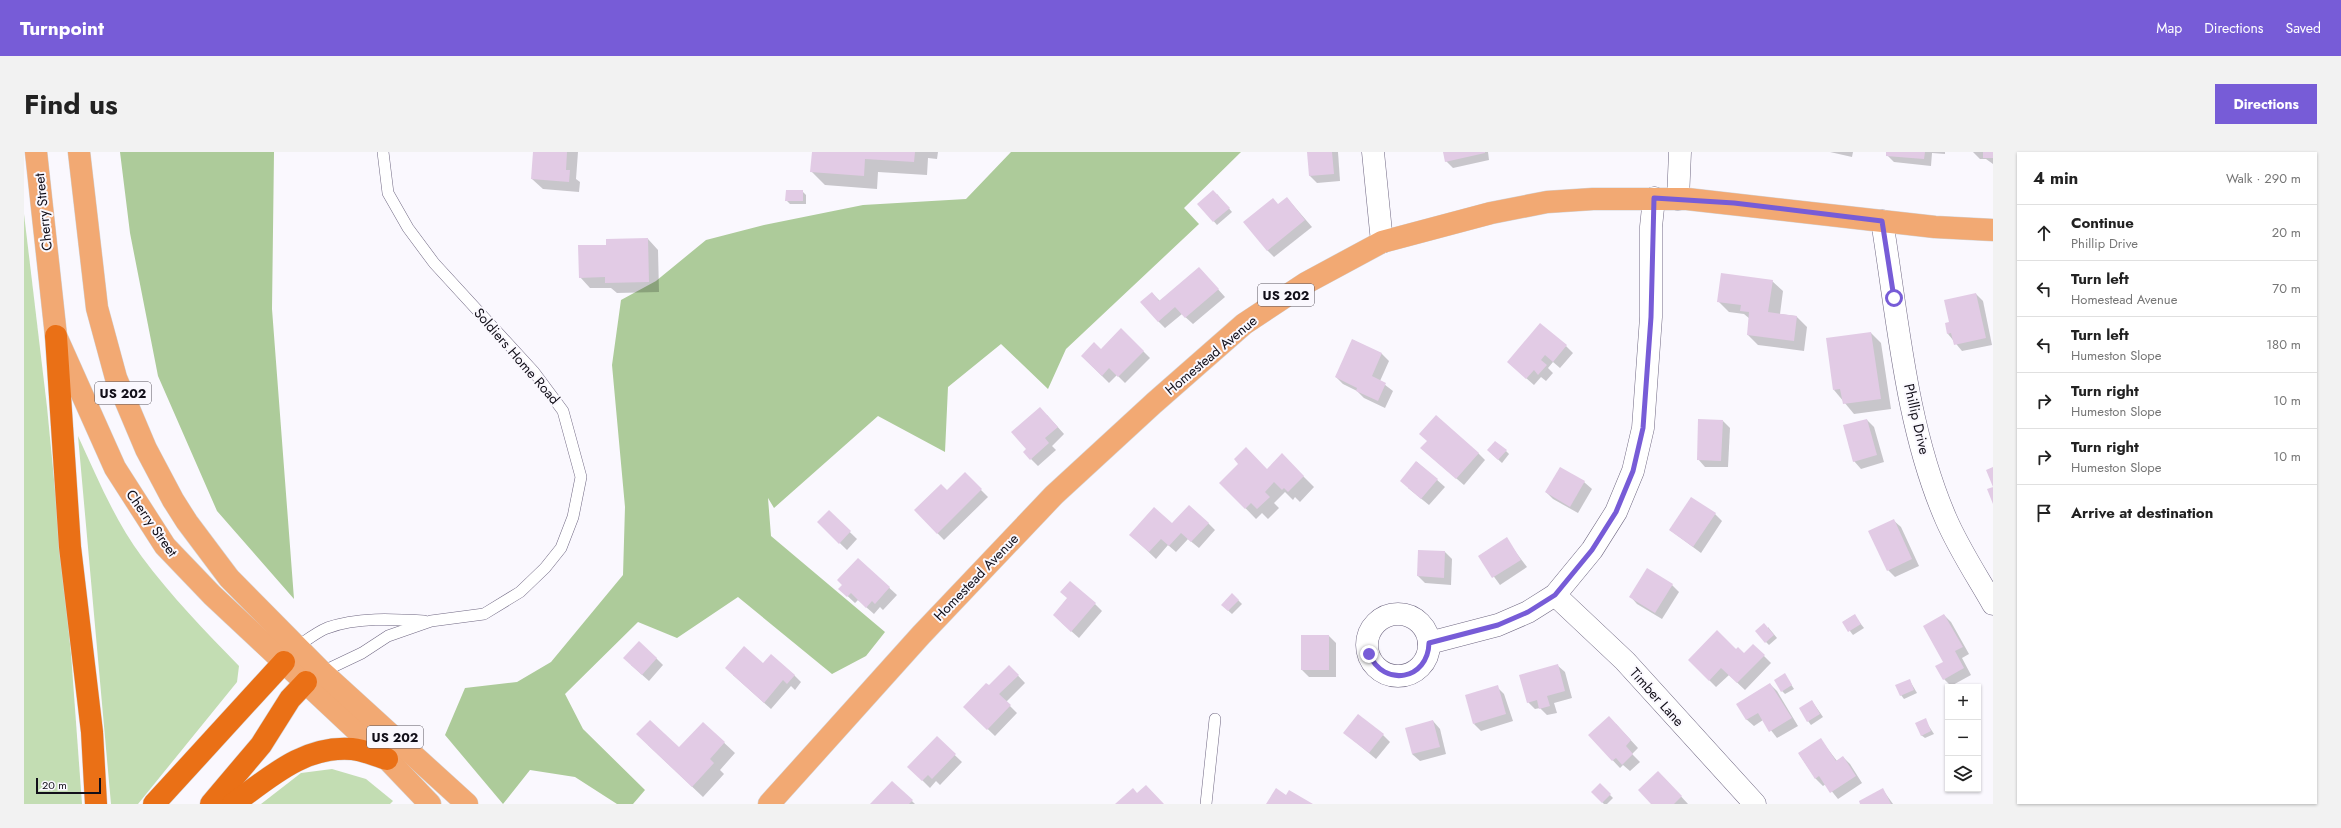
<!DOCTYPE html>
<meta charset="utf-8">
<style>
:root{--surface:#fff;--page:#f2f2f2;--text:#222;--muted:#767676;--line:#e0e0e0;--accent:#775cd7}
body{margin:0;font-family:Jost,sans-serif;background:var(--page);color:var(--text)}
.controls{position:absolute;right:12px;bottom:12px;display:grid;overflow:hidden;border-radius:0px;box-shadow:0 1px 3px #0004}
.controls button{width:36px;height:36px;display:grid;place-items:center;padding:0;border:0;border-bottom:1px solid var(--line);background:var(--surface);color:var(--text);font:20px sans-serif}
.scale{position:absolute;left:12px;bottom:10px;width:65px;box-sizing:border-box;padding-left:4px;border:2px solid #120f19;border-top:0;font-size:11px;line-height:14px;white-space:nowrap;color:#120f19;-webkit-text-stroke:3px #faf8fe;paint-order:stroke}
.stop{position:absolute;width:12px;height:12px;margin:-9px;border:3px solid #775cd7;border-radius:50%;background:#fff}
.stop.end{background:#775cd7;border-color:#fff;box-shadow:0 1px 4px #0008}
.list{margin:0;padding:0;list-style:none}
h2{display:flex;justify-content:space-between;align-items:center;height:52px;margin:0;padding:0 16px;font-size:17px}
h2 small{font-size:13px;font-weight:400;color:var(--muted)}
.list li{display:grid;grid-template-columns:26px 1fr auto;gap:12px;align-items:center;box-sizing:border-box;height:56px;padding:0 16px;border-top:1px solid var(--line)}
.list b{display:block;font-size:15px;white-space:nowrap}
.list p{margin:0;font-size:13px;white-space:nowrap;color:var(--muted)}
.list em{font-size:13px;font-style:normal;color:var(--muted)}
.icon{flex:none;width:22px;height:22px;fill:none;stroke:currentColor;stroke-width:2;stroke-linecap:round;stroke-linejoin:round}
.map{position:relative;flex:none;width:1969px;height:652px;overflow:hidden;border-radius:0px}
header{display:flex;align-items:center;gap:24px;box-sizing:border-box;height:56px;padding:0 20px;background:var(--accent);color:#fff}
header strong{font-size:19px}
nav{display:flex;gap:22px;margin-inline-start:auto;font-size:14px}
.intro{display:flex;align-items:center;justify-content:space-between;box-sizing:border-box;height:96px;padding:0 24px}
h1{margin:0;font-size:28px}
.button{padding:10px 18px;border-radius:0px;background:var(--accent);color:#fff;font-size:14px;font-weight:700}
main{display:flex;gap:24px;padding:0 24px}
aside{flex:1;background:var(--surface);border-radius:0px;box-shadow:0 1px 3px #0004}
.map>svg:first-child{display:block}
.green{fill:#c3ddb3}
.forest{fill:#adcb9a}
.shadow{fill:#0003}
.building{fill:#e2cbe5}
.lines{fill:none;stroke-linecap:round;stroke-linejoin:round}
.service-casing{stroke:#706883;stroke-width:12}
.minor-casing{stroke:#706883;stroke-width:23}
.primary-casing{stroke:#d4d4d6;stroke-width:23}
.motorway-casing{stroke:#d4d4d6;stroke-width:23}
.service{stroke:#fff;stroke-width:11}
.minor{stroke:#fff;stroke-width:22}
.primary{stroke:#f2a973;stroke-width:22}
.motorway{stroke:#ea7016;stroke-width:22}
.route{stroke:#775cd7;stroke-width:5}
.labels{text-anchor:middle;stroke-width:4;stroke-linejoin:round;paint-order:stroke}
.shield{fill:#faf8fe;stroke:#58555e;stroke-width:1}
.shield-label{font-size:13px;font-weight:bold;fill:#120f19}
.street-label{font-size:14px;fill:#120f19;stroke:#faf8fe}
</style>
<header>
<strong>Turnpoint</strong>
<nav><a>Map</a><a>Directions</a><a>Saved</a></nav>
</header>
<div class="intro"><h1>Find us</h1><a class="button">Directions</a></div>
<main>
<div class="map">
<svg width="1969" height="652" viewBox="0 0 1969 652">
<rect width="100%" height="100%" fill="#faf8fe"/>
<g class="green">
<polygon points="0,62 23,255 47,502 58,652 0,652"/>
<path d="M54 284C73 325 91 369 118 405 147 444 181 479 215 514L213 530 114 652H87Z"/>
<polygon points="308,617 342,627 369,649 366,652 237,652 277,621"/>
</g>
<g class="forest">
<polygon points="96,0 250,0 248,157 270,447 193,359 134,224 106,81"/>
<polygon points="987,0 1217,0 1160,56 1175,72 1042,197 1024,237 977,192 924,235 921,300 854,264 750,356 744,346 747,384 861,480 842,504 808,522 714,445 653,486 614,470 541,542 559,577 621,638 609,652 593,652 551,625 506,618 479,652 421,583 441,536 493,530 527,510 599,423 601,355 588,213 597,148 632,129 682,88 740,73 839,53 942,47"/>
</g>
<g class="shadow">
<polygon points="510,0 554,0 552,27 556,30 555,40 519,37 508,27"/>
<polygon points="789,0 914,0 913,7 904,6 903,23 854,20 853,37 801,33 787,19"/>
<polygon points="1284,0 1314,0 1316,29 1293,31 1286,24"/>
<polygon points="1420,0 1464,0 1465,8 1429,16 1422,9"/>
<polygon points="1806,0 1829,0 1828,5"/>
<polygon points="1863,0 1921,0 1921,2 1908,1 1907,14 1870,10 1863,3"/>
<polygon points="1949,0 1969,0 1969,12 1962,7 1956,7"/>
<polygon points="778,39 782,43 782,52 766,52 762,48"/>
<polygon points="1193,42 1208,60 1193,73 1175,52"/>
<polygon points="1263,46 1288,75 1250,105 1243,98"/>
<polygon points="624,87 634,98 635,140 593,141 587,136 566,136 556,125 583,94"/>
<polygon points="1175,116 1201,145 1169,172 1158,162 1141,176 1134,169 1128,141 1136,149"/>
<polygon points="1748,129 1759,139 1756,162 1772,164 1783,175 1780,199 1734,193 1724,183 1726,167 1720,162 1705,160 1694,149"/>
<polygon points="1952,142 1959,149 1968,193 1938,199 1924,182 1926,171"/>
<polygon points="1097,177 1126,206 1101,231 1093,223 1085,231 1058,204 1077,198"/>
<polygon points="1847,181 1857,191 1867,257 1830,262 1810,238"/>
<polygon points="1329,188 1358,202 1365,209 1356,229 1369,239 1361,256 1340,246 1333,239 1319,232 1312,225"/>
<polygon points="1542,194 1549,201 1536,216 1529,210 1524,216 1529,221 1522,229 1517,225 1510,233 1484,210"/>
<polygon points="1023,263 1040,282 1028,294 1032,298 1014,314 1007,307"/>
<polygon points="1843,268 1850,275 1860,310 1837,317 1830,309"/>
<polygon points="1699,269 1706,276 1704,315 1681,315 1674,307"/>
<polygon points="1482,299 1485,302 1478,311 1468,302"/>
<polygon points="1454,301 1461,308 1440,333 1405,303"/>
<polygon points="1258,303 1290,335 1276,350 1271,345 1269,348 1261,340 1250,351 1255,356 1244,367 1238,361 1232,367 1197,331 1243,318"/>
<polygon points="1393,310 1421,335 1405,353 1384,336"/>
<polygon points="941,322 964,345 920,388 891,358 923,340"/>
<polygon points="1560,330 1568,337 1554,361 1529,347 1522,340"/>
<polygon points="805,360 833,387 823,398 794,370"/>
<polygon points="1691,362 1698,369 1677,401 1646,378"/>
<polygon points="1869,368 1877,375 1895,414 1871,425 1864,418"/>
<polygon points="1184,371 1191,378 1175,396 1164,387 1152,400 1144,393 1132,407 1114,390 1148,373"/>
<polygon points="1482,387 1503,415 1476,433 1455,404"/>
<polygon points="1395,399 1421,400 1428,407 1427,433 1401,431 1394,424"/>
<polygon points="834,407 873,443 859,458 856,455 850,462 834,448 831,451 816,437"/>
<polygon points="1648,433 1655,440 1638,467 1613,452 1606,444"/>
<polygon points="1208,442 1218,452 1208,462 1198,453"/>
<polygon points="1071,452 1078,459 1055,486 1037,470"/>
<polygon points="1830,463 1840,476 1829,483 1819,470"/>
<polygon points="1920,463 1927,470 1945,502 1938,506 1947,523 1927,534 1920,527"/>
<polygon points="1744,475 1753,486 1745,493 1742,490"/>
<polygon points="1305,484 1312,491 1312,525 1285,525 1278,518"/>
<polygon points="1729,493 1747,511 1721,538 1705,523 1692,535 1665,508 1712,499 1720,502"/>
<polygon points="632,506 639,513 625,529 607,513"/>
<polygon points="739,512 770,523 777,530 771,538 767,534 747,557 709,523"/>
<polygon points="1533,513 1541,520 1548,546 1530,551 1533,561 1523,563 1516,556 1511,557 1504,550"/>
<polygon points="985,514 1001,531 982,550 993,561 971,584 948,562 965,535"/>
<polygon points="1761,523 1770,537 1761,542 1758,539"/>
<polygon points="1886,529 1893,541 1880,547 1877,543"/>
<polygon points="1746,532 1753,539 1774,574 1753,586 1739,568 1730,574 1722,567"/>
<polygon points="1473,535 1480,542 1489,569 1457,579 1450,572"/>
<polygon points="1788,549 1799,565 1787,573 1784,569"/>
<polygon points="1901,568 1910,582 1901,586 1897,583"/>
<polygon points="1409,569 1416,577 1422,602 1396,609 1388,602"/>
<polygon points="679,571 711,601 696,618 700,622 679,645 624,593 656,597"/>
<polygon points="1592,572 1614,596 1608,602 1616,610 1606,619 1599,613 1596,616 1565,583"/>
<polygon points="1359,583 1366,590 1352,607 1328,587"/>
<polygon points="913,586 938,610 916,633 912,629 906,636 885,615"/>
<polygon points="1797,588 1813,609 1819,605 1826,612 1838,631 1814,647 1802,632 1799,634 1792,627 1775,602"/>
<polygon points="1641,627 1664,652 1629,652"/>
<polygon points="868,630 891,652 847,652"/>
<polygon points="1576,633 1589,646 1583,652 1580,652 1568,640"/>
<polygon points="1859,638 1869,652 1837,652"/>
</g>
<g class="building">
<polygon points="509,0 543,0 542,18 546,18 545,30 507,27"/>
<polygon points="788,0 891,0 890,10 841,7 840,24 786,20"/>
<polygon points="1283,0 1308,0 1310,22 1285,24"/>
<polygon points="1419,0 1461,0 1461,1 1421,10"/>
<polygon points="1862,0 1901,0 1900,7 1862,4"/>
<rect x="1959" y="0" width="10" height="6"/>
<polygon points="762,38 779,38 779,49 761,49"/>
<polygon points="1189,38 1206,56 1189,70 1173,52"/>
<polygon points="1263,45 1281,68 1243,99 1219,70 1249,46 1254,52"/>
<polygon points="624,86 625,130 581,131 581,125 555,126 554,93 582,93 582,87"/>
<polygon points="1175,115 1195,137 1161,166 1151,155 1134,170 1116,150 1128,140 1135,149"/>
<polygon points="1697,121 1749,128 1744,160 1773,164 1770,189 1723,183 1725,160 1716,159 1717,153 1693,150"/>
<polygon points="1952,141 1962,186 1930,193 1927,181 1923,182 1921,171 1925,170 1920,148"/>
<polygon points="1516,171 1543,193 1529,210 1521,203 1517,208 1523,213 1514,223 1510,218 1502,227 1483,210"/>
<polygon points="1097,176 1120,199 1094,225 1085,216 1078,224 1057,204 1070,190 1077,197"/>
<polygon points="1847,180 1857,247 1819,252 1816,237 1809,238 1802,186"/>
<polygon points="1328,187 1358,201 1348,224 1362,231 1354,249 1332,239 1333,236 1311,225"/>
<polygon points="1016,255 1034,275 1021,286 1025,291 1006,308 999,300 1002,297 987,280"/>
<polygon points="1412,263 1455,301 1432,327 1396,296 1403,289 1395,282"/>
<polygon points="1674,267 1699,268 1697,309 1673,308"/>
<polygon points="1843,267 1853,303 1829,310 1819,273"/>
<polygon points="1471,289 1483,298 1474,308 1463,298"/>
<polygon points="1222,295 1243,317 1258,301 1280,324 1264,340 1260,336 1258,338 1250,330 1241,340 1246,345 1233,357 1227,351 1221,357 1195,331 1214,312 1210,307"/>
<polygon points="1392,309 1414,327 1397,347 1376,329"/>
<polygon points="1536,315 1561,329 1546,355 1521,340"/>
<polygon points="1969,315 1969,352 1963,337 1969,335 1962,318"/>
<polygon points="941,320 958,337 913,382 890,358 917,332 923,338"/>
<polygon points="1667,345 1692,361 1669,395 1645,378"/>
<polygon points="1165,353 1185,371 1167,390 1157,381 1145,394 1137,387 1125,400 1105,383 1130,355 1148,371"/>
<polygon points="805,358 827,379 815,392 793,370"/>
<polygon points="1870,367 1888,407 1863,419 1844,379"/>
<polygon points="1483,385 1497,408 1468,426 1454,404"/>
<polygon points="1394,398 1421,399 1420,426 1393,424"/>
<polygon points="834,406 866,435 851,452 848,449 842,456 827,441 823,445 814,437 818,433 813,428"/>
<polygon points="1623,416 1649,432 1631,461 1605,445"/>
<polygon points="1046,429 1072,451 1047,480 1029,463 1043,446 1036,440"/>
<polygon points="1208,441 1215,448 1204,459 1197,453"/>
<polygon points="1831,462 1837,472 1824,480 1818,470"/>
<polygon points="1920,462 1939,495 1931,499 1940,516 1919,528 1911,514 1919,510 1899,474"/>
<polygon points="1740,471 1750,483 1741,491 1731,479"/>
<polygon points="1693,478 1712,497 1714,495 1720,501 1729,492 1741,503 1713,531 1697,516 1685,529 1664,508"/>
<rect x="1277" y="483" width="28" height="35"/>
<polygon points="615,489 633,506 618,523 599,506"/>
<polygon points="720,494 739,511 747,502 771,523 763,532 759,528 740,551 701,516"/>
<polygon points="1534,512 1541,539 1523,544 1526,554 1515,557 1513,548 1503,551 1495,523"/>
<polygon points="985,513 995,523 975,542 987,553 963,578 939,555 962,531 965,533"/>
<polygon points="1761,521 1768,533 1757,540 1750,528"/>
<polygon points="1886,527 1890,538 1876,544 1871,533"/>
<polygon points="1746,531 1768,566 1745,580 1734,561 1722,568 1712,552"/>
<polygon points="1474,533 1482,562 1449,572 1441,543"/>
<polygon points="1788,548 1796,562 1783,570 1775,556"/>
<polygon points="1334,562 1360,582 1345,601 1319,581"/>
<polygon points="1585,564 1607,588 1602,594 1609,602 1598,613 1592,606 1588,609 1564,583"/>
<polygon points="1902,566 1907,579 1897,584 1891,571"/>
<polygon points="626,568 655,595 679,570 701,590 686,607 690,611 668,635 612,582"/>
<polygon points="1409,568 1416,595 1388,602 1381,576"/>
<polygon points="913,584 932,602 908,627 904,623 898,629 883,615"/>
<polygon points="1797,586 1812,609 1819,604 1832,624 1806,641 1795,624 1791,627 1774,601"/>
<polygon points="1634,619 1658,644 1650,652 1627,652 1614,638"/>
<polygon points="868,629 889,648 885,652 846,652"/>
<polygon points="1576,631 1587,642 1578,651 1567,640"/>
<polygon points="1122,633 1140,652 1091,652 1109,636 1113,641"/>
<polygon points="1252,636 1262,643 1265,638 1289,652 1242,652"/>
<polygon points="1859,636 1867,652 1836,652 1835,649"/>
</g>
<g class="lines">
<g class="service-casing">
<g id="service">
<path d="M274 494C283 488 293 480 303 476 333 465 369 467 400 469"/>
<polyline points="298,520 338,501 364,484 407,469 460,462 496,440 521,416 537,396 549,365 557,325 539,259 510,220 410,111 384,76 364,41 359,0"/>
<polyline points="1182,652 1191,567"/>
</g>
</g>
<g class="minor-casing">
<g id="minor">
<polyline points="1349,0 1358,90"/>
<polyline points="1654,47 1656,0"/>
<path d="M1858 69C1874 168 1882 275 1922 367 1935 397 1953 424 1969 452"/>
<polyline points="1531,443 1601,509 1731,652"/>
<circle cx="1374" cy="493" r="31"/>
<polyline points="1405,491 1474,473 1504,460 1531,443 1568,398 1592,360 1609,319 1619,276 1627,165 1627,75 1630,46"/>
</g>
</g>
<g class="primary-casing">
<g id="primary">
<polyline points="12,0 32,184 91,316 141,394 188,443 363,607 406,652"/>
<polyline points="55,0 73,156 92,226 122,297 149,348 163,370 205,426 298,520 443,652"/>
<polyline points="745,652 897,483 1030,343 1130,251 1220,172 1282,131 1358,90 1467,61 1523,50 1569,47 1663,47 1911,75 1969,78"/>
</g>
</g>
<g class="motorway-casing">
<g id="motorway">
<polyline points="32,184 46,395 68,580 72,652"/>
<polyline points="130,652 260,510"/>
<polyline points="187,652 237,593 266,547 282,530"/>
<path d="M209 652C245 626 280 593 328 597 340 598 352 604 363 607"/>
</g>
</g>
<use href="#service" class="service"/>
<use href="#minor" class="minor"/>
<use href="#primary" class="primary"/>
<use href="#motorway" class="motorway"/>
</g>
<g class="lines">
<path class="route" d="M1345 502C1360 536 1404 528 1405 491L1474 473 1504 460 1531 443 1568 398 1592 360 1609 319 1619 276 1627 165 1630 46 1710 51 1858 69 1870 146"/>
</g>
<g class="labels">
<g class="shield">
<rect x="1234" y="132" width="56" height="22" rx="3"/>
<rect x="71" y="230" width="56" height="22" rx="3"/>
<rect x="343" y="574" width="56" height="22" rx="3"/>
</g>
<g class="shield-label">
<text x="1262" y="148">US 202</text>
<text x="99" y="246">US 202</text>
<text x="371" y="590">US 202</text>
</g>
<g class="street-label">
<text transform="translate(19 60) rotate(-96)" y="5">Cherry Street</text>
<text transform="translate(1187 203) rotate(-40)" y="5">Homestead Avenue</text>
<text transform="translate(493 204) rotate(49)" y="5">Soldiers Home Road</text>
<text transform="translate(1893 267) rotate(77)" y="5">Phillip Drive</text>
<text transform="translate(128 371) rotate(55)" y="5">Cherry Street</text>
<text transform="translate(952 425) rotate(-46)" y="5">Homestead Avenue</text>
<text transform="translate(1633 545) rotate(48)" y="5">Timber Lane</text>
</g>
</g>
</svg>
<div class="controls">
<button>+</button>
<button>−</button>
<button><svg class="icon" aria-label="layers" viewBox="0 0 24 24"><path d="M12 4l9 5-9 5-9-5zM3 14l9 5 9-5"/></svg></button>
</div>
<div class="scale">20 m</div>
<div class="stop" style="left:1870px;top:146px"></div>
<div class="stop end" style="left:1345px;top:502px"></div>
</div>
<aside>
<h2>4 min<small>Walk · 290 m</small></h2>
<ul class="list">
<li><svg class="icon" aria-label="ahead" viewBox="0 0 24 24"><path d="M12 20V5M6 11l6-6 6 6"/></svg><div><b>Continue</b><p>Phillip Drive</p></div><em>20 m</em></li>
<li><svg class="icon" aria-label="left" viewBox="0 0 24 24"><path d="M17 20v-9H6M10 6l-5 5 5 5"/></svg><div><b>Turn left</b><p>Homestead Avenue</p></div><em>70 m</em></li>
<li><svg class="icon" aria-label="left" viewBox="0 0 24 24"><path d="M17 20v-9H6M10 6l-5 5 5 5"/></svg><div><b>Turn left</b><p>Humeston Slope</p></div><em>180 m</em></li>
<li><svg class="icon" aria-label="right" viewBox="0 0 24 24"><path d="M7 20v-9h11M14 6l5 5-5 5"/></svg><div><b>Turn right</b><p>Humeston Slope</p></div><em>10 m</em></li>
<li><svg class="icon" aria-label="right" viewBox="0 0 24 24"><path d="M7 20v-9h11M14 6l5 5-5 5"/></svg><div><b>Turn right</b><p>Humeston Slope</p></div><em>10 m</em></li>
<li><svg class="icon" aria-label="arrive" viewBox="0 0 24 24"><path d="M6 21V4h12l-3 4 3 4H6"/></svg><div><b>Arrive at destination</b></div></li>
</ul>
</aside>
</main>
